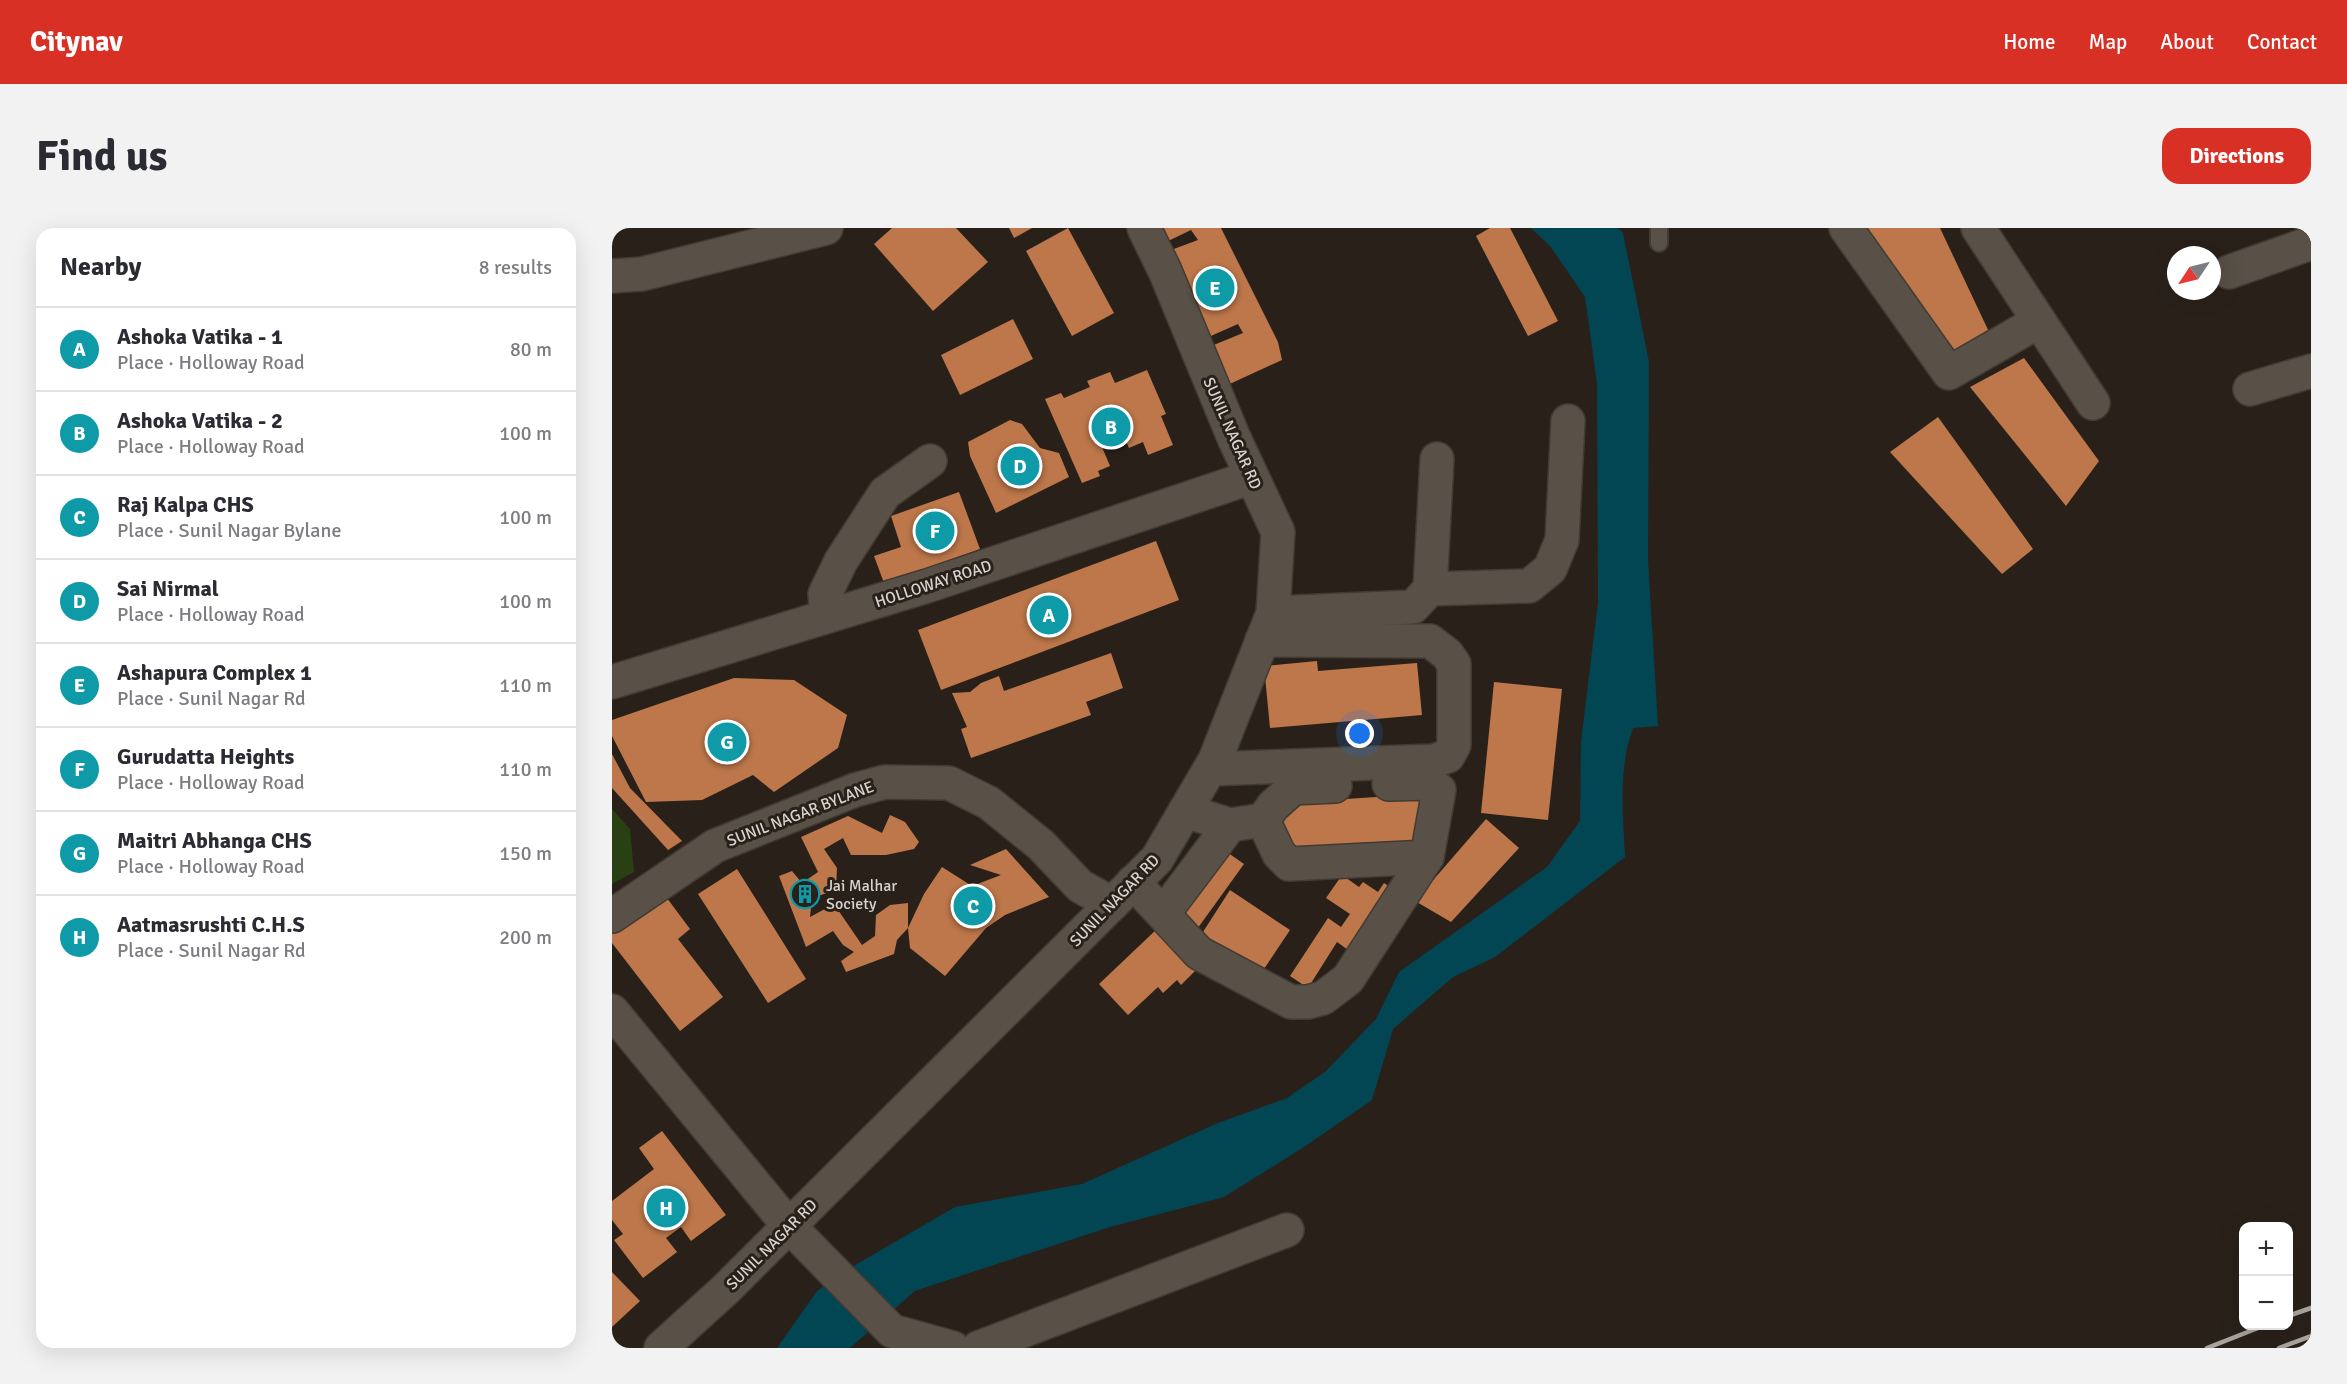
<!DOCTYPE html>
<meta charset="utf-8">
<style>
:root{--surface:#fff;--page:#f2f2f3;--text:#2b2b33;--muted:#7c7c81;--line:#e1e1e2;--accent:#d93025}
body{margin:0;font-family:Signika,sans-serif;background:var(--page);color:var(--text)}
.controls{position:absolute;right:18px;bottom:18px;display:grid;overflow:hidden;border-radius:12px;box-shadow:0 6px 24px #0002}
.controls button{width:54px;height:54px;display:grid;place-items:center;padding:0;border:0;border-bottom:2px solid var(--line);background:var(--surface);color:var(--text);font:30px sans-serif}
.compass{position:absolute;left:1555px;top:18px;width:54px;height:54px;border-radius:50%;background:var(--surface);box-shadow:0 6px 24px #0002;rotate:235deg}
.you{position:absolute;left:748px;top:506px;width:21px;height:21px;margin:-15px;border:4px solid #fff;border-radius:50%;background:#1a73e8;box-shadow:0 0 0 9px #1a73e833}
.badge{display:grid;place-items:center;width:39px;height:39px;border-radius:50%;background:var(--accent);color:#fff;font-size:20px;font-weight:700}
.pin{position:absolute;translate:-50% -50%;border:3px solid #fff;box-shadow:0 2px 6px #0006}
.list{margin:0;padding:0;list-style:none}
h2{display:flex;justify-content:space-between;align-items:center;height:78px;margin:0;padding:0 24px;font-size:26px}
h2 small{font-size:20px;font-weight:400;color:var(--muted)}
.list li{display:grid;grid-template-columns:39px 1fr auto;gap:18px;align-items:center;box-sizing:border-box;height:84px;padding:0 24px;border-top:2px solid var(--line)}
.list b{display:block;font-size:22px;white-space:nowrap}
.list p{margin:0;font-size:20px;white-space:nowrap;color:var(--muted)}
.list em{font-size:20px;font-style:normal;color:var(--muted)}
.map{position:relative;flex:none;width:1699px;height:1120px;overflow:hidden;border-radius:18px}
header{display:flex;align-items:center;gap:36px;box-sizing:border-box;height:84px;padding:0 30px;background:var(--accent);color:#fff}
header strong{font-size:28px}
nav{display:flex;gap:33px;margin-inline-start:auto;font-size:21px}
.intro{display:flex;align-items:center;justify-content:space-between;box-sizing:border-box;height:144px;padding:0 36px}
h1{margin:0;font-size:42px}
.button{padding:15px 27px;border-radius:18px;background:var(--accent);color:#fff;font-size:21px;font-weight:700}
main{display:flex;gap:36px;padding:0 36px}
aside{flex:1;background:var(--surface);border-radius:18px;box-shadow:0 6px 24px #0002}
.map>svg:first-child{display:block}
.green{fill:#294012}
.water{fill:#024654}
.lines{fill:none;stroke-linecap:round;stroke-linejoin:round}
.river{stroke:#024654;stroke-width:50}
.building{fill:#bd774a}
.lane-casing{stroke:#413b34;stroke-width:20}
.street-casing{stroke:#413b34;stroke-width:36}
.lane{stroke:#595147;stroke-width:16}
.street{stroke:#595147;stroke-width:33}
.rail{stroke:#a9a39d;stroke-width:4.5}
.labels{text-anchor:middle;stroke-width:6;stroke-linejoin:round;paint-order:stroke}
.street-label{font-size:16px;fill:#d8d3ce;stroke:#292119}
.poi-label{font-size:16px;fill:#d8d3ce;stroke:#292119;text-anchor:start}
</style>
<header>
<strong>Citynav</strong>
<nav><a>Home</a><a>Map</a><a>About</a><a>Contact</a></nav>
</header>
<div class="intro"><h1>Find us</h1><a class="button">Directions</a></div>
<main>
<aside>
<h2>Nearby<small>8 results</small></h2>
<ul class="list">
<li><span class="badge" style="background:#0f9aa8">A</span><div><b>Ashoka Vatika - 1</b><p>Place · Holloway Road</p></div><em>80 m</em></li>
<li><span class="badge" style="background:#0f9aa8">B</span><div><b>Ashoka Vatika - 2</b><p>Place · Holloway Road</p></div><em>100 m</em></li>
<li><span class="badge" style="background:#0f9aa8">C</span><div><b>Raj Kalpa CHS</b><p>Place · Sunil Nagar Bylane</p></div><em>100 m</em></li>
<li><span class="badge" style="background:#0f9aa8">D</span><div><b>Sai Nirmal</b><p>Place · Holloway Road</p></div><em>100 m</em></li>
<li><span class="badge" style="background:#0f9aa8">E</span><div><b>Ashapura Complex 1</b><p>Place · Sunil Nagar Rd</p></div><em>110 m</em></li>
<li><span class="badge" style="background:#0f9aa8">F</span><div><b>Gurudatta Heights</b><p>Place · Holloway Road</p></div><em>110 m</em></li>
<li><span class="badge" style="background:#0f9aa8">G</span><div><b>Maitri Abhanga CHS</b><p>Place · Holloway Road</p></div><em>150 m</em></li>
<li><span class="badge" style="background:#0f9aa8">H</span><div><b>Aatmasrushti C.H.S</b><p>Place · Sunil Nagar Rd</p></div><em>200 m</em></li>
</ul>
</aside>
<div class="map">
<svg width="1699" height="1120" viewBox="0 0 1699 1120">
<rect width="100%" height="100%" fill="#292119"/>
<polygon class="green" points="0,581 18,601 22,644 0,656"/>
<path class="water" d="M919 0H1006L1011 5 1037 134 1036 332 1046 498 1021 500C1006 540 1011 586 1013 629L883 729 841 749 781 801 760 872 692 919 612 969 498 999 232 1086 207 1120H165L205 1063 233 1043 343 979 470 956 606 895 675 870 713 844 764 791 787 744 935 639 968 593 969 514 986 374 985 155 973 69 938 18Z"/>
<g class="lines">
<polyline class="river" points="200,1120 291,1040"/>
</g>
<g class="building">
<polygon points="280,0 344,0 376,34 321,83 262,16"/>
<polygon points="397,0 420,0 402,10"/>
<polygon points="456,0 502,85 460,108 414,23"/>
<polygon points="542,0 609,0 666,114 670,132 609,160 592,121 631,105 626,96 592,111 551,25 586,12 579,2 550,16"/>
<polygon points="878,0 898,0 946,93 916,108 864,8"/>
<polygon points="1253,0 1328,0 1378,106 1332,131"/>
<polygon points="401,91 421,131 348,167 329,127"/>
<polygon points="1412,130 1487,233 1454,278 1358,159"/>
<polygon points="535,142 554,186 549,188 561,217 536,227 531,214 517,220 512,209 490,219 498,238 486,243 488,248 470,255 433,171 449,165 452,170 478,159 475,153 498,144 503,155"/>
<polygon points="1326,189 1421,321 1390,346 1278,224"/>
<polygon points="398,192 410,196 428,220 447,225 457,249 384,285 358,228 356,214"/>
<polygon points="347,264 368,321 272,355 262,328 289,319 279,288"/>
<polygon points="544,313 567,372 329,462 306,402"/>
<polygon points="499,425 511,460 474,474 479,487 359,530 349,501 355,499 340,465 358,464 369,455 387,448 392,463"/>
<polygon points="705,433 706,443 805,435 810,487 658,500 652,438"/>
<polygon points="122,450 182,452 235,487 226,520 162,564 141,547 90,572 34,574 0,508 0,492"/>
<polygon points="882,454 950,461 936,592 869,585"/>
<polygon points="0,526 18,560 70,613 56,622 0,560"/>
<polygon points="811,566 807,619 670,623 672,575"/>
<polygon points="278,587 293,594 307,614 302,621 274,627 239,627 231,610 212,621 225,640 224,662 200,670 198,689 222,676 250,717 263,708 264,687 278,677 296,675 296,700 285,712 282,726 234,744 229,733 242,724 231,717 221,703 194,719 167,648 180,643 190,655 206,644 189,609 236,588 270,605"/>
<polygon points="874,591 907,620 839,694 803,673"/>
<polygon points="394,621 437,669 393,687 374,700 333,748 298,720 296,700 312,666 330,639 360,658 389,647 358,637"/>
<polygon points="612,622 632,636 583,704 563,690"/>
<polygon points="125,641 194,751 156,775 86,666"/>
<polygon points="730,647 747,659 751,654 766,664 772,655 788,666 746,729 725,714 696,760 678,748 716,690 729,699 738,686 714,670"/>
<polygon points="49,662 78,701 66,711 111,769 68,803 0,715 0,700"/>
<polygon points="618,662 678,702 648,747 589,707"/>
<polygon points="546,700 585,741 569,757 565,752 551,765 546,759 516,787 487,756"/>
<polygon points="50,903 114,987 79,1013 69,999 54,1010 65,1024 31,1050 2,1012 11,1006 0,992 0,973 42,941 27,920"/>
<polygon points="0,1044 28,1073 0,1099"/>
</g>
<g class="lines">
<g class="lane-casing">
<polyline id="lane" points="1047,0 1047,15"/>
</g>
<g class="street-casing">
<g id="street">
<polyline points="1234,0 1337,145 1427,93"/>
<polyline points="1366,0 1481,175"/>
<polyline points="1617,44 1699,15"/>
<polyline points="0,48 30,46 214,0"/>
<polyline points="1638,161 1699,143"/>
<polyline points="818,361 825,231"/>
<polyline points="661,385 801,379 818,361 917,358 938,341 950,312 956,193"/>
<polyline points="215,388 213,366 229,333 273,265 318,233"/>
<polyline points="0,454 315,358 640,249"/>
<polyline points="598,541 822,533 836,528 842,517 842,436 835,426 818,413 650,412"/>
<polyline points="573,583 618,597 651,592 661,578 681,560 723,558"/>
<polyline points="651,592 667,626 677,636 815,629 827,562 818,555 777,556"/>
<polyline points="521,654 587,725 679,774 696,774 711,770 736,751 815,629"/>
<polyline points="551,686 618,597"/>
<polyline points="0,688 103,618 243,562 273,554 337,555 377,575 429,617 468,658 500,676"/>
<polyline points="0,783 177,998 280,1103 341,1120"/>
<polyline points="49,1120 114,1061 177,998 545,631 603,532 661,385 666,304 622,210 553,43 532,0"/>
<polyline points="366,1120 675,1002"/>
</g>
</g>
<use href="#lane" class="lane"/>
<use href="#street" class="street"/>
<g class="rail">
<polyline points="1676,1088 1699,1080"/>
<polyline points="1595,1120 1651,1098"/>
<polyline points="1667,1120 1699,1108"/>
</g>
</g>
<defs>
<g id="building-ring" transform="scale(1.5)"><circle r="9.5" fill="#292119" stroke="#0f9aa8" stroke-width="1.5"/><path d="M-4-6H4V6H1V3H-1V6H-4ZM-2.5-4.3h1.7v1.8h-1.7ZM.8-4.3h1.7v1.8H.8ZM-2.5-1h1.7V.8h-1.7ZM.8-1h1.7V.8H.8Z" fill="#0f9aa8"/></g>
</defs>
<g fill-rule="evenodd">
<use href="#building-ring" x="193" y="666"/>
</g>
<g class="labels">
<g class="street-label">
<text transform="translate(621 205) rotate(66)" y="6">SUNIL NAGAR RD</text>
<text transform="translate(321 355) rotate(-18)" y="6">HOLLOWAY ROAD</text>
<text transform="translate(188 585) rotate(-21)" y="6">SUNIL NAGAR BYLANE</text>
<text transform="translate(502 672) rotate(-46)" y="6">SUNIL NAGAR RD</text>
<text transform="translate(159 1016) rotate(-45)" y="6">SUNIL NAGAR RD</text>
</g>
<g class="poi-label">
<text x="214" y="663">Jai Malhar<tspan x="214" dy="18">Society</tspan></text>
</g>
</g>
</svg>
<div class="controls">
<button>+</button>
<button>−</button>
</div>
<svg class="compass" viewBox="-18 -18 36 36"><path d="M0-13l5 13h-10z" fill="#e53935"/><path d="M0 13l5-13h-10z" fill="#7c7c81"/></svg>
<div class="you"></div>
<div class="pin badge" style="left:437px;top:387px;background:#0f9aa8">A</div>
<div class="pin badge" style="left:499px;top:199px;background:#0f9aa8">B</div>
<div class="pin badge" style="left:361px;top:678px;background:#0f9aa8">C</div>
<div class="pin badge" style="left:408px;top:238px;background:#0f9aa8">D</div>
<div class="pin badge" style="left:603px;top:60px;background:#0f9aa8">E</div>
<div class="pin badge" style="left:323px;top:303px;background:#0f9aa8">F</div>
<div class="pin badge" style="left:115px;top:514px;background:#0f9aa8">G</div>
<div class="pin badge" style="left:54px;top:980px;background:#0f9aa8">H</div>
</div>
</main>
